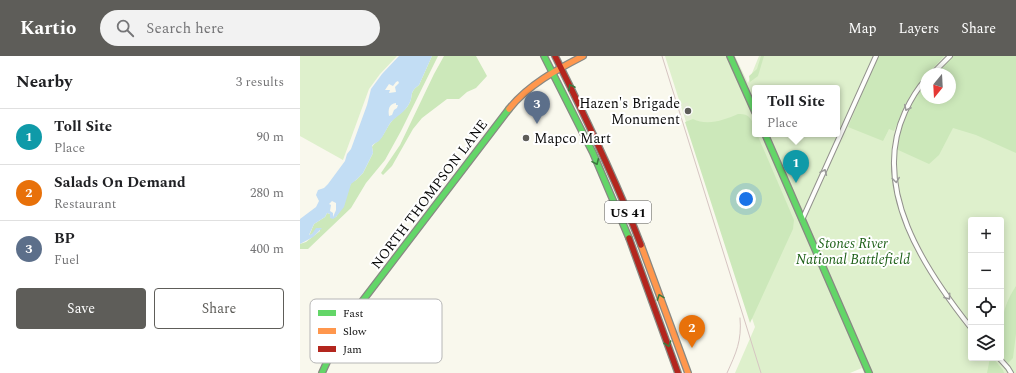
<!DOCTYPE html>
<meta charset="utf-8">
<style>
:root{--surface:#fff;--page:#f2f2f2;--text:#202124;--muted:#757577;--line:#e0e0e0;--accent:#5e5d59}
body{margin:0;font-family:Spectral,serif;background:var(--page);color:var(--text)}
.controls{position:absolute;right:12px;bottom:12px;display:grid;overflow:hidden;border-radius:4px;box-shadow:0 2px 10px #0003}
.controls button{width:36px;height:36px;display:grid;place-items:center;padding:0;border:0;border-bottom:1px solid var(--line);background:var(--surface);color:var(--text);font:20px sans-serif}
.compass{position:absolute;left:620px;top:12px;width:36px;height:36px;border-radius:50%;background:var(--surface);box-shadow:0 2px 10px #0003;rotate:198deg}
.you{position:absolute;left:446px;top:143px;width:14px;height:14px;margin:-10px;border:3px solid #fff;border-radius:50%;background:#1a73e8;box-shadow:0 0 0 6px #1a73e833}
.badge{display:grid;place-items:center;width:26px;height:26px;border-radius:50%;background:var(--accent);color:#fff;font-size:13px;font-weight:700}
.pin{position:absolute;translate:-50% -33px;filter:drop-shadow(0 1px 2px #0008)}
.pin::after{content:'';position:absolute;top:21px;width:14px;height:12px;background:inherit;clip-path:polygon(0 0,100% 0,50% 100%)}
.popup{position:absolute;left:452px;top:29px;width:88px;height:52px;box-sizing:border-box;display:grid;place-content:center;border-radius:4px;background:var(--surface);filter:drop-shadow(0 1px 3px #0005);font-size:13px;white-space:nowrap;color:var(--muted)}
.popup b{font-size:15px;color:var(--text)}
.popup::after{content:'';position:absolute;left:50%;top:100%;margin-left:-8px;border:8px solid transparent;border-top-color:var(--surface)}
.list{margin:0;padding:0;list-style:none}
h2{display:flex;justify-content:space-between;align-items:center;height:52px;margin:0;padding:0 16px;font-size:17px}
h2 small{font-size:13px;font-weight:400;color:var(--muted)}
.list li{display:grid;grid-template-columns:26px 1fr auto;gap:12px;align-items:center;box-sizing:border-box;height:56px;padding:0 16px;border-top:1px solid var(--line)}
.list b{display:block;font-size:15px;white-space:nowrap}
.list p{margin:0;font-size:13px;white-space:nowrap;color:var(--muted)}
.list em{font-size:13px;font-style:normal;color:var(--muted)}
.actions{display:flex;gap:8px;padding:12px 16px}
.actions a{flex:1;padding:9px 0;border:1px solid var(--accent);border-radius:4px;text-align:center;font-size:14px;color:var(--accent)}
.actions .main{background:var(--accent);color:#fff}
.icon{flex:none;width:22px;height:22px;fill:none;stroke:currentColor;stroke-width:2;stroke-linecap:round;stroke-linejoin:round}
.map{position:relative;flex:none;width:716px;height:317px;overflow:hidden}
header{display:flex;align-items:center;gap:24px;box-sizing:border-box;height:56px;padding:0 20px;background:var(--accent);color:#fff}
header strong{font-size:19px}
nav{display:flex;gap:22px;margin-inline-start:auto;font-size:14px}
.search{width:280px;height:36px;background:var(--page);display:flex;align-items:center;gap:10px;box-sizing:border-box;padding:0 14px;border-radius:22px;color:var(--muted);font-size:15px}
main{display:flex}
aside{flex:1;background:var(--surface)}
.map>svg:first-child{display:block}
.green{fill:#def0cc;fill-rule:evenodd}
.forest{fill:#cce8ba}
.cemetery{fill:#e1ebd1}
.water{fill:#c2ddf4;fill-rule:evenodd}
.lines{fill:none;stroke-linecap:round;stroke-linejoin:round}
.street-casing{stroke:#92918c;stroke-width:6}
.fast-casing{stroke:#888883;stroke-width:8}
.slow-casing{stroke:#888883;stroke-width:8}
.jam-casing{stroke:#888883;stroke-width:8}
.street{stroke:#fefefc;stroke-width:4}
.fast{stroke:#63d668;stroke-width:5.5}
.slow{stroke:#ff974d;stroke-width:5.5}
.jam{stroke:#b3261e;stroke-width:5.5}
.rail{stroke:#d6c5c2;stroke-width:1}
.oneway{stroke:#3b7a3e}
.oneway2{stroke:#9c9c9b}
.poi-dot{fill:#5e5d59;stroke:#fff;stroke-width:1.5}
.labels{text-anchor:middle;stroke-width:4;stroke-linejoin:round;paint-order:stroke}
.shield{fill:#fff;stroke:#545454;stroke-width:1}
.shield-label{font-size:13px;font-weight:bold;fill:#0a0a0a}
.poi-label{font-size:14px;fill:#0a0a0a;stroke:#fff;text-anchor:end}
.street-label{font-size:14px;fill:#0a0a0a;stroke:#fff}
.park-label{font-size:14px;font-style:italic;fill:#20621a;stroke:#fff}
.key{fill:#fff;stroke:#b6b6b6;stroke-width:1}
.key-label{font-size:11px;fill:#0a0a0a}
</style>
<header>
<strong>Kartio</strong>
<div class="search"><svg class="icon" aria-label="search" viewBox="0 0 24 24"><circle cx="10" cy="10" r="6"/><path d="M15 15l6 6"/></svg>Search here</div>
<nav><a>Map</a><a>Layers</a><a>Share</a></nav>
</header>
<main>
<aside>
<h2>Nearby<small>3 results</small></h2>
<ul class="list">
<li><span class="badge" style="background:#0f9aa8">1</span><div><b>Toll Site</b><p>Place</p></div><em>90 m</em></li>
<li><span class="badge" style="background:#e8710a">2</span><div><b>Salads On Demand</b><p>Restaurant</p></div><em>280 m</em></li>
<li><span class="badge" style="background:#5c6f8a">3</span><div><b>BP</b><p>Fuel</p></div><em>400 m</em></li>
</ul>
<div class="actions"><a class="main">Save</a><a>Share</a></div>
</aside>
<div class="map">
<svg width="716" height="317" viewBox="0 0 716 317">
<rect width="100%" height="100%" fill="#f9f8ed"/>
<g class="green">
<polygon points="0,0 97,0 80,18 69,33 43,104 0,80"/>
<path d="M365 0H435L448 27 459 0H716V317H564L562 312 550 317H435L455 271 395 94ZM626 18H650V42H626ZM455 32H537V78H455ZM671 164H701V302H671Z"/>
</g>
<g class="forest">
<path d="M132 0H138L101 75 85 104 66 127 51 152 8 193H0V188L6 186 20 175V173L9 180 14 168 25 161 27 157 30 158V162L36 161 45 147V142L51 127 56 124 63 117 73 97 72 91C74 87 78 86 81 82 85 77 87 71 91 66 96 59 105 56 109 48 114 40 108 37 119 29Z"/>
<polygon points="144,0 176,0 187,20 176,32 167,36 159,43 147,43 122,62 113,73 92,110 83,119 81,117 100,89 134,18"/>
<polygon points="461,0 464,0 458,20 450,26 449,20 457,13"/>
<polygon points="578,0 644,0 628,18 626,18 626,20 610,40 594,75 589,73 583,85 548,71"/>
<polygon points="652,0 716,0 716,97 676,79 653,72 639,99 629,108 596,93 598,80 611,48 626,27 626,42 650,42 650,18 635,18"/>
<path d="M438 58C441 58 444 58 446 59 452 61 455 72 455 78H457L494 164 493 173 450 267 385 66 393 63C407 70 425 64 438 58Z"/>
<path d="M716 230V278L713 302 708 307 701 300C701 272 700 254 716 230Z"/>
<polygon points="690,302 693,302 703,314 704,317 687,317"/>
</g>
<polygon class="cemetery" points="388,46 392,62 386,64 381,48"/>
<path class="water" d="M99 0H132L119 29C108 37 114 40 109 48 105 56 97 60 91 66 87 71 84 80 79 85 76 87 74 87 72 90L73 97 63 117 56 124 51 128 44 151 36 161 33 163 30 162V158L27 157 25 161 14 168 9 179 12 178 16 172H22L13 181 0 188V163L16 151 19 145 16 139 18 134 24 132 28 128 45 105 47 98 51 93 67 49 71 33 82 18ZM96 26 98 25 99 27 95 31 96 36 89 37 90 34H85L89 28 93 30ZM96 47V49H98L97 52 94 54 92 59 89 60C88 53 89 48 96 47ZM32 145 36 147V154L33 161V157L30 155 31 149 29 148Z"/>
<g class="lines">
<g class="street-casing">
<g id="street">
<polyline points="632,18 650,0"/>
<path d="M626 23C617 33 610 45 605 56 570 132 625 214 671 272"/>
<polyline points="502,164 576,0"/>
<polyline points="699,302 708,312 711,317"/>
</g>
</g>
<g class="fast-casing">
<g id="fast">
<polyline points="244,0 293,97 329,182"/>
<polyline points="430,0 455,56"/>
<polyline points="465,78 569,317"/>
<polyline points="22,317 36,286 54,256 209,53"/>
</g>
</g>
<g class="slow-casing">
<g id="slow">
<path d="M209 53C228 29 256 14 283 0"/>
<polyline points="341,189 388,317"/>
</g>
</g>
<g class="jam-casing">
<g id="jam">
<path d="M255 0C286 62 316 124 341 189"/>
<polyline points="329,182 378,317"/>
</g>
</g>
<use href="#street" class="street"/>
<use href="#fast" class="fast"/>
<use href="#slow" class="slow"/>
<use href="#jam" class="jam"/>
<g class="rail">
<polyline points="362,0 461,317"/>
<path d="M427 317C436 297 442 285 440 262"/>
</g>
</g>
<defs><path id="oneway-chevron" d="M-2-3.5L2.5 0L-2 3.5" fill="none" stroke-width="1.6" stroke-linecap="round" stroke-linejoin="round"/></defs>
<g class="oneway">
<use href="#oneway-chevron" transform="translate(271 31) rotate(-117)"/>
<use href="#oneway-chevron" transform="translate(296 106) rotate(66)"/>
<use href="#oneway-chevron" transform="translate(360 241) rotate(-110)"/>
<use href="#oneway-chevron" transform="translate(368 288) rotate(71)"/>
</g>
<g class="oneway2">
<use href="#oneway-chevron" transform="translate(607 52) rotate(116)"/>
<use href="#oneway-chevron" transform="translate(524 116) rotate(-66)"/>
<use href="#oneway-chevron" transform="translate(596 124) rotate(82)"/>
<use href="#oneway-chevron" transform="translate(648 241) rotate(54)"/>
</g>
<g class="poi-dot">
<circle cx="388" cy="55" r="4"/>
<circle cx="226" cy="82" r="4"/>
</g>
<g class="labels">
<rect class="shield" x="305" y="145" width="46" height="22" rx="3"/>
<g class="shield-label">
<text x="328" y="161">US 41</text>
</g>
<g class="poi-label">
<text x="380" y="52">Hazen's Brigade<tspan x="380" dy="16">Monument</tspan></text>
<text x="234" y="87" text-anchor="start">Mapco Mart</text>
</g>
<g class="street-label">
<text transform="translate(129 138) rotate(-53)" y="5">NORTH THOMPSON LANE</text>
</g>
<g class="park-label">
<text x="553" y="192">Stones River<tspan x="553" dy="16">National Battlefield</tspan></text>
</g>
</g>
<rect x="10" y="243" width="132" height="64" rx="6" class="key"/>
<rect x="18" y="254" width="18" height="6" fill="#63d668"/>
<rect x="18" y="272" width="18" height="6" fill="#ff974d"/>
<rect x="18" y="290" width="18" height="6" fill="#b3261e"/>
<g class="key-label">
<text x="43" y="261">Fast</text>
<text x="43" y="279">Slow</text>
<text x="43" y="297">Jam</text>
</g>
</svg>
<div class="controls">
<button>+</button>
<button>−</button>
<button><svg class="icon" aria-label="locate" viewBox="0 0 24 24"><circle cx="12" cy="12" r="6"/><path d="M12 2v4M12 18v4M2 12h4M18 12h4"/></svg></button>
<button><svg class="icon" aria-label="layers" viewBox="0 0 24 24"><path d="M12 4l9 5-9 5-9-5zM3 14l9 5 9-5"/></svg></button>
</div>
<svg class="compass" viewBox="-18 -18 36 36"><path d="M0-13l5 13h-10z" fill="#e53935"/><path d="M0 13l5-13h-10z" fill="#757577"/></svg>
<div class="you"></div>
<div class="pin badge" style="left:496px;top:127px;background:#0f9aa8">1</div>
<div class="popup"><b>Toll Site</b>Place</div>
<div class="pin badge" style="left:392px;top:292px;background:#e8710a">2</div>
<div class="pin badge" style="left:237px;top:68px;background:#5c6f8a">3</div>
</div>
</main>
